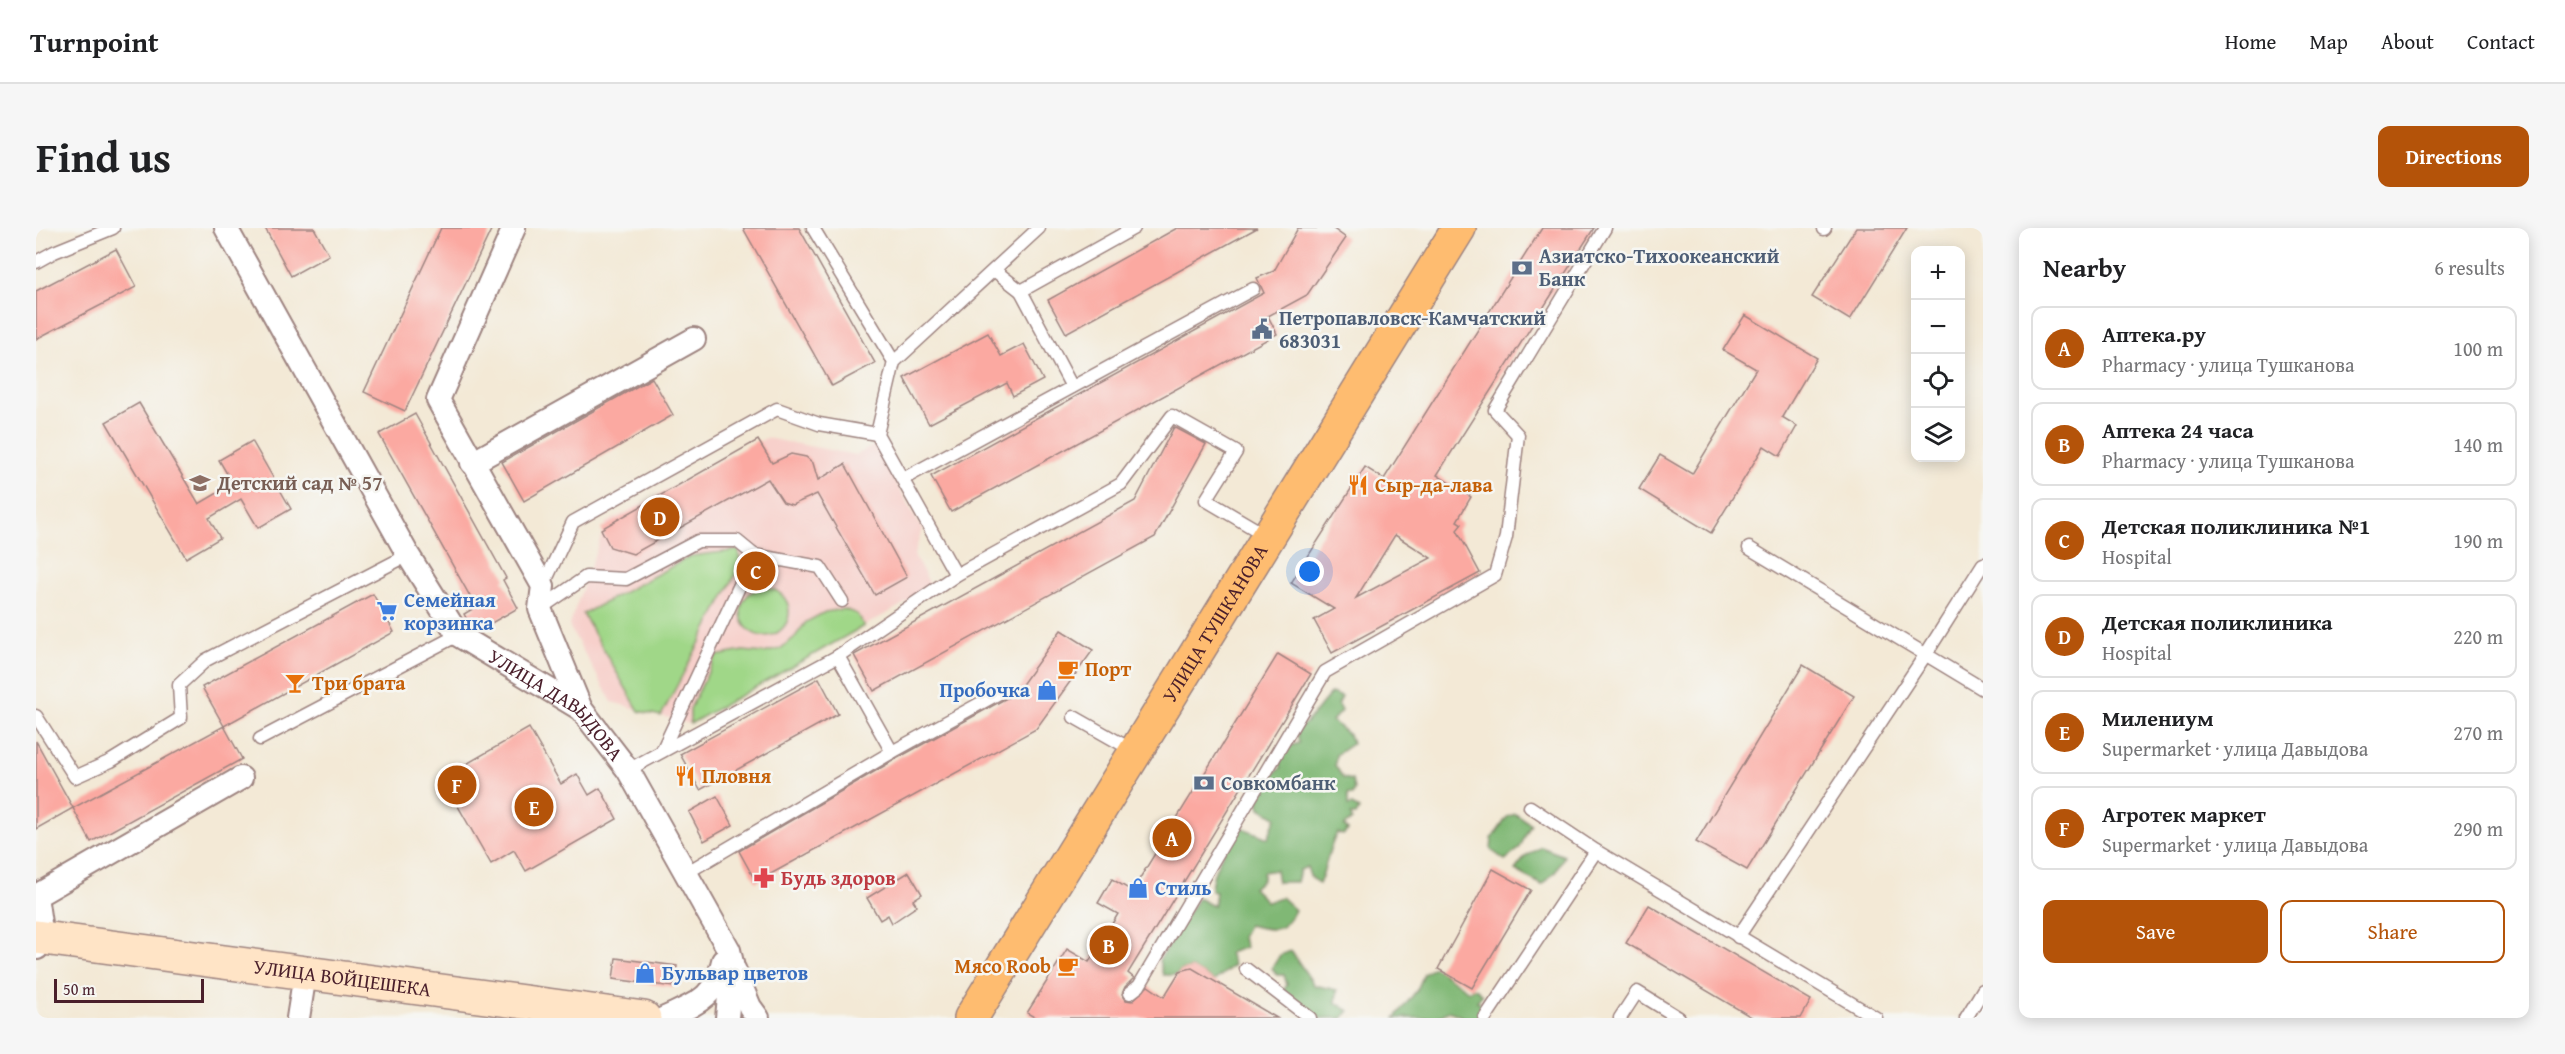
<!DOCTYPE html>
<meta charset="utf-8">
<style>
:root{--surface:#fff;--page:#f6f6f6;--text:#202124;--muted:#757577;--line:#e0e0e0;--accent:#b45309}
body{margin:0;font-family:"Gentium Book Plus",serif;background:var(--page);color:var(--text)}
.controls{position:absolute;right:18px;top:18px;display:grid;overflow:hidden;border-radius:12px;box-shadow:0 3px 15px #0003}
.controls button{width:54px;height:54px;display:grid;place-items:center;padding:0;border:0;border-bottom:2px solid var(--line);background:var(--surface);color:var(--text);font:30px sans-serif}
.scale{position:absolute;left:18px;bottom:15px;width:150px;box-sizing:border-box;padding-left:6px;border:3px solid #4a1f2b;border-top:0;font-size:16px;line-height:21px;white-space:nowrap;color:#4a1f2b;-webkit-text-stroke:4px #f6f6f2;paint-order:stroke}
.you{position:absolute;left:1274px;top:344px;width:21px;height:21px;margin:-15px;border:4px solid #fff;border-radius:50%;background:#1a73e8;box-shadow:0 0 0 9px #1a73e833}
.badge{display:grid;place-items:center;width:39px;height:39px;border-radius:50%;background:var(--accent);color:#fff;font-size:20px;font-weight:700}
.pin{position:absolute;translate:-50% -50%;border:3px solid #fff;box-shadow:0 2px 6px #0006}
.list{margin:0;padding:0;list-style:none}
h2{display:flex;justify-content:space-between;align-items:center;height:78px;margin:0;padding:0 24px;font-size:26px}
h2 small{font-size:20px;font-weight:400;color:var(--muted)}
.list li{display:grid;grid-template-columns:39px 1fr auto;gap:18px;align-items:center;box-sizing:border-box;height:84px;margin:0 12px 12px;padding:0 12px;border:2px solid var(--line);border-radius:12px}
.list b{display:block;font-size:22px;white-space:nowrap}
.list p{margin:0;font-size:20px;white-space:nowrap;color:var(--muted)}
.list em{font-size:20px;font-style:normal;color:var(--muted)}
.actions{display:flex;gap:12px;padding:18px 24px}
.actions a{flex:1;padding:14px 0;border:2px solid var(--accent);border-radius:12px;text-align:center;font-size:21px;color:var(--accent)}
.actions .main{background:var(--accent);color:#fff}
.icon{flex:none;width:33px;height:33px;fill:none;stroke:currentColor;stroke-width:2;stroke-linecap:round;stroke-linejoin:round}
.map{position:relative;flex:none;width:1947px;height:790px;overflow:hidden;border-radius:12px}
header{display:flex;align-items:center;gap:36px;box-sizing:border-box;height:84px;padding:0 30px;background:var(--surface);border-bottom:2px solid var(--line)}
header strong{font-size:28px}
nav{display:flex;gap:33px;margin-inline-start:auto;font-size:21px}
.intro{display:flex;align-items:center;justify-content:space-between;box-sizing:border-box;height:144px;padding:0 36px}
h1{margin:0;font-size:42px}
.button{padding:15px 27px;border-radius:12px;background:var(--accent);color:#fff;font-size:21px;font-weight:700}
main{display:flex;gap:36px;padding:0 36px}
aside{flex:1;background:var(--surface);border-radius:12px;box-shadow:0 3px 15px #0003}
.map>svg:first-child{display:block}
.built{fill:#f7d0cb}
.green{fill:#a0d788;stroke:#757b5a;stroke-width:1.5}
.forest{fill:#80b874;stroke:#656c50;stroke-width:1.5}
.building{fill:#fba9a1;fill-rule:evenodd}
.lines{fill:none;stroke-linecap:round;stroke-linejoin:round}
.service-casing{stroke:#9e8480;stroke-width:15}
.minor-casing{stroke:#9e8480;stroke-width:26}
.secondary-casing{stroke:#9e8480;stroke-width:36}
.primary-casing{stroke:#9e8480;stroke-width:36}
.service{stroke:#fff;stroke-width:12}
.minor{stroke:#fff;stroke-width:22}
.secondary{stroke:#ffe4c6;stroke-width:33}
.primary{stroke:#febc70;stroke-width:33}
.labels{text-anchor:middle;stroke-width:5;stroke-linejoin:round;paint-order:stroke}
.service-label{font-size:20px;font-weight:bold;fill:#4e5e75;stroke:#f6f6f2;text-anchor:start}
.education-label{font-size:20px;font-weight:bold;fill:#785e54;stroke:#f6f6f2;text-anchor:start}
.food-label{font-size:20px;font-weight:bold;fill:#c56008;stroke:#f6f6f2;text-anchor:start}
.shop-label{font-size:20px;font-weight:bold;fill:#366cbe;stroke:#f6f6f2;text-anchor:start}
.street-label{font-size:20px;fill:#4a1f2b;stroke:#f6f6f2}
.health-label{font-size:20px;font-weight:bold;fill:#be3a42;stroke:#f6f6f2;text-anchor:start}
</style>
<header>
<strong>Turnpoint</strong>
<nav><a>Home</a><a>Map</a><a>About</a><a>Contact</a></nav>
</header>
<div class="intro"><h1>Find us</h1><a class="button">Directions</a></div>
<main>
<div class="map">
<svg width="1947" height="790" viewBox="0 0 1947 790">
<rect width="100%" height="100%" fill="#f6f6f2"/>
<filter id="ink" filterUnits="userSpaceOnUse"><feTurbulence type="fractalNoise" baseFrequency=".0167" numOctaves="2"/><feDisplacementMap in="SourceGraphic" scale="12" xChannelSelector="R" yChannelSelector="G"/><feConvolveMatrix kernelMatrix="1 2 1 2 8 2 1 2 1" color-interpolation-filters="sRGB"/></filter>
<filter id="wash" filterUnits="userSpaceOnUse"><feTurbulence type="fractalNoise" baseFrequency=".008" numOctaves="4" result="noise"/><feDisplacementMap in="SourceGraphic" scale="24" xChannelSelector="R" yChannelSelector="G"/><feGaussianBlur stdDeviation="1.35" result="paint"/><feColorMatrix in="noise" values="0 0 0 0 0 0 0 0 0 0 0 0 0 0 0 0 0 1.4 0 .05"/><feComposite in="paint" operator="in"/></filter>
<g filter="url(#wash)">
<rect width="100%" height="100%" fill="#f3e9d6"/>
<polygon class="built" points="730,210 820,227 839,217 886,301 878,327 896,360 654,496 576,474 533,398 570,295"/>
<g class="green">
<polygon points="703,322 704,338 625,488 603,483 547,386 655,328"/>
<circle cx="729" cy="384" r="24"/>
<polygon points="808,381 821,386 828,398 654,496 654,481 680,428 707,423 728,425 744,421 759,409 770,394 789,384"/>
</g>
<g class="forest">
<path d="M1295 465 1306 469 1302 477 1305 483 1296 493 1313 507 1316 516 1300 527 1299 537 1307 550 1316 552 1318 562 1316 567 1312 566V578L1316 577 1323 581 1320 587H1315L1316 592 1308 598 1312 602 1307 607 1301 605C1293 619 1290 640 1283 656L1274 648 1271 639 1264 642 1261 654H1242L1240 642 1227 644V651L1217 660 1231 674 1245 669 1259 682C1247 707 1236 702 1212 697L1206 709 1210 719 1193 725 1198 737 1178 753 1156 740 1144 743 1140 747H1127L1123 732 1162 670 1177 678 1180 664 1175 663C1176 638 1191 619 1204 599L1232 610 1240 589 1224 580 1222 572 1237 546 1245 540 1244 533 1250 519 1263 515 1260 501 1269 496Z"/>
<polygon points="1479,586 1495,596 1483,621 1469,632 1455,622 1456,611 1471,589"/>
<polygon points="1505,619 1528,628 1520,643 1506,657 1479,642 1489,629"/>
<polygon points="1255,723 1278,757 1301,762 1300,775 1313,783 1306,790 1273,790 1275,781 1247,763 1251,757 1248,747 1241,747 1236,740 1244,727"/>
<polygon points="1398,739 1433,763 1436,760 1441,761 1446,767 1441,773 1451,779 1444,790 1429,790 1413,783 1401,790 1359,790 1381,762 1388,746"/>
</g>
<g id="blocks">
<g class="building">
<polygon points="229,0 278,0 293,27 255,48"/>
<polygon points="405,0 456,0 369,183 328,164"/>
<polygon points="707,0 763,0 839,135 796,158"/>
<polygon points="1141,0 1221,0 1030,105 1012,72"/>
<polygon points="1262,0 1296,0 1310,10 1271,67 1232,88 1241,106 915,284 895,248 1228,65 1221,50 1238,43"/>
<path d="M1506 0H1558L1401 247 1435 269 1421 293 1426 296 1421 302 1444 345 1296 425 1278 392 1298 381 1255 355 1329 239 1348 251ZM1359 307 1395 330 1320 370Z"/>
<polygon points="1820,0 1871,0 1814,92 1776,69"/>
<polygon points="80,21 100,59 0,111 0,63"/>
<polygon points="1709,87 1781,130 1746,189 1761,198 1744,228 1728,218 1675,305 1603,261 1624,227 1656,246 1720,141 1687,122"/>
<polygon points="952,105 965,128 988,116 1007,152 977,168 971,155 893,196 868,150"/>
<polygon points="616,150 637,187 488,273 466,234"/>
<polygon points="103,175 163,276 197,256 183,232 216,213 255,281 222,300 205,271 173,290 184,310 150,330 70,194"/>
<polygon points="379,186 470,350 467,352 482,380 441,403 435,399 428,386 440,379 343,206"/>
<polygon points="1138,199 1170,216 1119,309 838,463 818,427 1099,273"/>
<polygon points="722,212 736,235 755,226 770,229 777,235 782,252 809,236 871,349 839,367 781,266 756,277 747,274 732,251 597,326 574,319 565,301"/>
<polygon points="337,366 358,404 188,498 166,459"/>
<polygon points="1025,402 1057,422 1000,501 720,654 703,623 860,531 980,465"/>
<polygon points="1242,426 1275,446 1092,745 1098,750 1089,759 1086,766 1090,772 1096,773 1112,758 1128,769 1144,743 1156,740 1241,790 1000,790 991,785 1031,721 1053,734 1082,686 1062,675 1076,651 1096,663"/>
<polygon points="1767,437 1818,468 1711,642 1660,614"/>
<polygon points="783,450 802,486 664,562 644,526"/>
<polygon points="188,498 206,531 55,614 37,580"/>
<polygon points="493,500 525,556 541,546 553,567 564,560 581,591 490,643 478,622 455,636 406,550"/>
<polygon points="0,513 37,580 0,601"/>
<polygon points="681,568 697,597 668,613 653,584"/>
<polygon points="1457,641 1495,662 1436,760 1402,741"/>
<polygon points="873,644 886,666 877,672 881,678 856,695 852,687 844,692 831,670"/>
<polygon points="1613,677 1775,772 1765,790 1717,790 1590,715"/>
<polygon points="580,730 641,738 638,759 577,751"/>
</g>
</g>
</g>
<g filter="url(#ink)">
<use href="#blocks" fill-opacity="0" stroke="#9e8480" stroke-width="1.5"/>
<g class="lines">
<g class="service-casing">
<g id="service">
<polyline points="777,0 858,134"/>
<polyline points="1788,1 1789,0"/>
<polyline points="0,34 18,24 77,0"/>
<polyline points="958,42 985,63 1098,0"/>
<polyline points="985,63 1036,159"/>
<polyline points="867,251 1217,61"/>
<polyline points="1713,320 1947,461"/>
<polyline points="718,327 784,339 806,373"/>
<polyline points="920,347 841,206 858,134 1003,0"/>
<polyline points="507,358 537,294 741,181 783,196 841,206"/>
<polyline points="505,380 550,349 590,351 662,313 701,313 718,327 626,523"/>
<polyline points="802,428 856,524"/>
<polyline points="0,488 39,549 75,533 145,490 143,457 170,432 372,327"/>
<polyline points="1038,489 1098,523"/>
<polyline points="224,511 422,407"/>
<polyline points="592,542 802,428 920,347 1085,256 1136,188 1200,224 1170,272 1231,308"/>
<polyline points="1494,579 1560,623 1840,790"/>
<polyline points="650,645 856,524 965,464"/>
<polyline points="1702,709 1890,426 1947,336"/>
<polyline points="1210,741 1274,790"/>
<polyline points="1094,765 1103,758 1289,444 1459,347 1470,309 1482,207 1459,182 1569,0"/>
<polyline points="1449,790 1560,623"/>
<polyline points="1584,790 1601,764 1643,790"/>
<polyline points="1930,790 1947,762"/>
</g>
</g>
<g class="minor-casing">
<g id="minor">
<path id="s1" d="M190 0 372 327 422 407 545 481 592 542 693 722 696 735 691 790"/>
<polyline points="478,0 402,172 507,358 504,381 545,481"/>
<polyline points="436,235 658,111"/>
<polyline points="1,720 6,709 0,668 205,550"/>
<polyline points="698,741 714,779 722,790"/>
<polyline points="262,790 269,746"/>
<path d="M629 790C661 775 679 771 687 733"/>
</g>
</g>
<g class="secondary-casing">
<g id="secondary">
<path id="s2" d="M0 709 608 790"/>
</g>
</g>
<g class="primary-casing">
<g id="primary">
<path id="s3" d="M935 790 1423 0"/>
</g>
</g>
<use href="#service" class="service"/>
<use href="#minor" class="minor"/>
<use href="#secondary" class="secondary"/>
<use href="#primary" class="primary"/>
</g>
</g>
<defs>
<g id="bank-bare" transform="scale(1.62)"><path d="M-6-4H6V4H-6ZM0-2.3a2.3 2.3 0 1 0 0 4.6a2.3 2.3 0 1 0 0-4.6Z" fill="#5c6f8a" stroke="#f6f6f2" stroke-width="2.5" paint-order="stroke"/></g>
<g id="civic-bare" transform="scale(1.62)"><path d="M-.6-6.5H3V-4.5H.6V-3L4-1V1h2V6H-6V1h2V-1L-.6-3ZM-1.2 2.5V6h2.4V2.5Z" fill="#5c6f8a" stroke="#f6f6f2" stroke-width="2.5" paint-order="stroke"/></g>
<g id="school-bare" transform="scale(1.62)"><path d="M0-5L7-2L0 1L-7-2ZM-4 1L0 2.5L4 1V4Q0 6-4 4Z" fill="#8d6e63" stroke="#f6f6f2" stroke-width="2.5" paint-order="stroke"/></g>
<g id="restaurant-bare" transform="scale(1.62)"><path d="M-5-6h1v4h1v-4h1v4h1v-4h1v5L-1.5 .5V6h-2V.5L-5-1ZM5-6V6H3V1.5H1.5Q1.5-4 5-6Z" fill="#e8710a" stroke="#f6f6f2" stroke-width="2.5" paint-order="stroke"/></g>
<g id="supermarket-bare" transform="scale(1.62)"><path d="M-6-5.5h2.5l.6 2H6L4.5 2H-2.5L-4.4-4H-6ZM-1.5 3.2a1.3 1.3 0 1 0 .1 0ZM3 3.2a1.3 1.3 0 1 0 .1 0Z" fill="#3f7fe0" stroke="#f6f6f2" stroke-width="2.5" paint-order="stroke"/></g>
<g id="cafe-bare" transform="scale(1.62)"><path d="M-5.5-4.5H6V0H3Q3 3.5 0 3.5H-2.5Q-5.5 3.5-5.5 0ZM3-3.2v2h1.7v-2ZM-6 4.5H4V6H-6Z" fill="#e8710a" stroke="#f6f6f2" stroke-width="2.5" paint-order="stroke"/></g>
<g id="bar-bare" transform="scale(1.62)"><path d="M-6-5H6L.8 .8V4.5H3.5V6h-7V4.5H-.8V.8Z" fill="#e8710a" stroke="#f6f6f2" stroke-width="2.5" paint-order="stroke"/></g>
<g id="shop-bare" transform="scale(1.62)"><path d="M-5-2.5h2.3a2.7 3.5 0 0 1 5.4 0H5L5.5 6h-11ZM-1.5-2.5h3a1.5 2.3 0 0 0-3 0Z" fill="#3f7fe0" stroke="#f6f6f2" stroke-width="2.5" paint-order="stroke"/></g>
<g id="pharmacy-bare" transform="scale(1.62)"><path d="M-2-6h4v4h4v4h-4v4h-4v-4h-4v-4h4Z" fill="#e0444e" stroke="#f6f6f2" stroke-width="2.5" paint-order="stroke"/></g>
</defs>
<g fill-rule="evenodd">
<use href="#bank-bare" x="1486" y="40"/>
<use href="#civic-bare" x="1226" y="101"/>
<use href="#school-bare" x="164" y="255"/>
<use href="#restaurant-bare" x="1322" y="257"/>
<use href="#supermarket-bare" x="351" y="383"/>
<use href="#cafe-bare" x="1032" y="441"/>
<use href="#bar-bare" x="259" y="455"/>
<use href="#shop-bare" x="1011" y="462"/>
<use href="#restaurant-bare" x="649" y="548"/>
<use href="#bank-bare" x="1168" y="555"/>
<use href="#pharmacy-bare" x="728" y="650"/>
<use href="#shop-bare" x="1102" y="660"/>
<use href="#cafe-bare" x="1032" y="738"/>
<use href="#shop-bare" x="609" y="745"/>
</g>
<g class="labels">
<g class="service-label">
<text x="1503" y="35">Азиатско-Тихоокеанский<tspan x="1503" dy="23">Банк</tspan></text>
<text x="1243" y="97">Петропавловск-Камчатский<tspan x="1243" dy="23">683031</tspan></text>
<text x="1185" y="562">Совкомбанк</text>
</g>
<g class="education-label">
<text x="181" y="262">Детский сад № 57</text>
</g>
<g class="food-label">
<text x="1339" y="264">Сыр-да-лава</text>
<text x="1049" y="448">Порт</text>
<text x="276" y="462">Три брата</text>
<text x="666" y="555">Пловня</text>
<text x="1015" y="745" text-anchor="end">Мясо Roob</text>
</g>
<g class="shop-label">
<text x="368" y="379">Семейная<tspan x="368" dy="23">корзинка</tspan></text>
<text x="994" y="469" text-anchor="end">Пробочка</text>
<text x="1119" y="667">Стиль</text>
<text x="626" y="752">Бульвар цветов</text>
</g>
<g class="street-label">
<text dy="7" stroke="none"><textPath href="#s3" startOffset="464">УЛИЦА ТУШКАНОВА</textPath></text>
<text dy="7" stroke="none"><textPath href="#s1" startOffset="590">УЛИЦА ДАВЫДОВА</textPath></text>
<text dy="7" stroke="none"><textPath href="#s2" startOffset="309">УЛИЦА ВОЙЦЕШЕКА</textPath></text>
</g>
<g class="health-label">
<text x="745" y="657">Будь здоров</text>
</g>
</g>
</svg>
<div class="controls">
<button>+</button>
<button>−</button>
<button><svg class="icon" aria-label="locate" viewBox="0 0 24 24"><circle cx="12" cy="12" r="6"/><path d="M12 2v4M12 18v4M2 12h4M18 12h4"/></svg></button>
<button><svg class="icon" aria-label="layers" viewBox="0 0 24 24"><path d="M12 4l9 5-9 5-9-5zM3 14l9 5 9-5"/></svg></button>
</div>
<div class="scale">50 m</div>
<div class="you"></div>
<div class="pin badge" style="left:1136px;top:610px">A</div>
<div class="pin badge" style="left:1073px;top:717px">B</div>
<div class="pin badge" style="left:720px;top:343px">C</div>
<div class="pin badge" style="left:624px;top:289px">D</div>
<div class="pin badge" style="left:498px;top:579px">E</div>
<div class="pin badge" style="left:421px;top:557px">F</div>
</div>
<aside>
<h2>Nearby<small>6 results</small></h2>
<ul class="list">
<li><span class="badge">A</span><div><b>Аптека.ру</b><p>Pharmacy · улица Тушканова</p></div><em>100 m</em></li>
<li><span class="badge">B</span><div><b>Аптека 24 часа</b><p>Pharmacy · улица Тушканова</p></div><em>140 m</em></li>
<li><span class="badge">C</span><div><b>Детская поликлиника №1</b><p>Hospital</p></div><em>190 m</em></li>
<li><span class="badge">D</span><div><b>Детская поликлиника</b><p>Hospital</p></div><em>220 m</em></li>
<li><span class="badge">E</span><div><b>Милениум</b><p>Supermarket · улица Давыдова</p></div><em>270 m</em></li>
<li><span class="badge">F</span><div><b>Агротек маркет</b><p>Supermarket · улица Давыдова</p></div><em>290 m</em></li>
</ul>
<div class="actions"><a class="main">Save</a><a>Share</a></div>
</aside>
</main>
